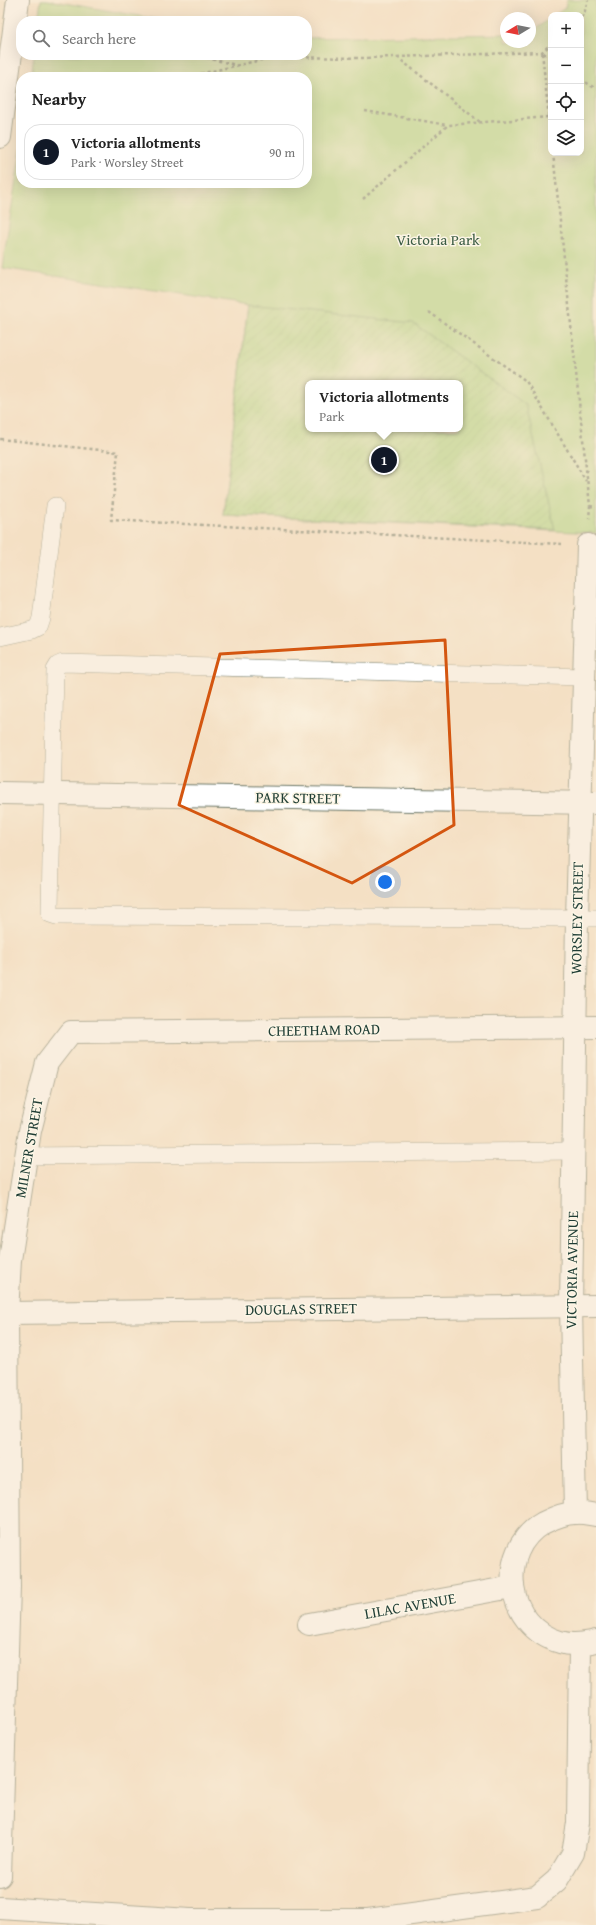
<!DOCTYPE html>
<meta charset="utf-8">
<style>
:root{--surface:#fff;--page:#f2f2f2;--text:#222;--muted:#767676;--line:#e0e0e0;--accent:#111827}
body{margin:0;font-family:"Gentium Book Plus",serif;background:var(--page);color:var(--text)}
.controls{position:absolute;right:12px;top:12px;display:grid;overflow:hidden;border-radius:8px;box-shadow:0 4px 16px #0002}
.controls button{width:36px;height:36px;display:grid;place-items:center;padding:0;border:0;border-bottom:1px solid var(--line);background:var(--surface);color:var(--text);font:20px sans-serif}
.compass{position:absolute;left:500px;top:12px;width:36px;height:36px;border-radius:50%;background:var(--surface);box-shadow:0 4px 16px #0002;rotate:260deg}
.you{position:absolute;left:385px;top:882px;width:14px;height:14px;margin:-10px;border:3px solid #fff;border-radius:50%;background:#1a73e8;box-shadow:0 0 0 6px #1a73e833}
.badge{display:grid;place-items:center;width:26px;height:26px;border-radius:50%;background:var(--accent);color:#fff;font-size:13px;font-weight:700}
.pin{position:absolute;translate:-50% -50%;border:2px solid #fff;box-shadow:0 1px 4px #0006}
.popup{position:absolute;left:305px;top:380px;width:158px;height:52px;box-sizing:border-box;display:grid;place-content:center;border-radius:8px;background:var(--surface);filter:drop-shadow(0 1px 3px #0005);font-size:13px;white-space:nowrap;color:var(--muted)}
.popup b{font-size:15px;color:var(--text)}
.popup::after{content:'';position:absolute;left:50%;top:100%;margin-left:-8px;border:8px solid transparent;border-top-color:var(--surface)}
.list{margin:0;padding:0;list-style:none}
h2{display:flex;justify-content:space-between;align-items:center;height:52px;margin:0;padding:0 16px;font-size:17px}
h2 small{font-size:13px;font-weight:400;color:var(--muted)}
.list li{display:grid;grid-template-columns:26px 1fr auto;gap:12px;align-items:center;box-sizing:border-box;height:56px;margin:0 8px 8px;padding:0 8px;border:1px solid var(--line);border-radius:16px}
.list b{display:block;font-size:15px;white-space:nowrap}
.list p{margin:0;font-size:13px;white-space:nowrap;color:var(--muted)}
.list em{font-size:13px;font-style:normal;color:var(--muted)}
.icon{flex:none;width:22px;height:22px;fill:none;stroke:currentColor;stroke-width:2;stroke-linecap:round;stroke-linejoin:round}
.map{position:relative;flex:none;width:596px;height:1925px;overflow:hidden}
.search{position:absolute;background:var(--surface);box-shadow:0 4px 16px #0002;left:16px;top:16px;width:296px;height:44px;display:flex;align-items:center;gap:10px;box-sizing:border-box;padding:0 14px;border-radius:16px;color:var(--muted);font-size:15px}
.panel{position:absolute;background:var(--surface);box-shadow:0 4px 16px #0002;left:16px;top:72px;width:296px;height:116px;border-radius:16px}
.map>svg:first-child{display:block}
.green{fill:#acd884;stroke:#668a5c;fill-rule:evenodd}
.garden{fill:url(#garden-furrows);stroke:#668a5c;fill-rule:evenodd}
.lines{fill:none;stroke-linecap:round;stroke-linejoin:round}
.service-casing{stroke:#6a7666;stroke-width:18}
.minor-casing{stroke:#6a7666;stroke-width:24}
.path{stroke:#6a7666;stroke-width:2.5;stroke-dasharray:3 3;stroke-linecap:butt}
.service{stroke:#fff;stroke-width:17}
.minor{stroke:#fff;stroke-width:22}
.marked{fill:none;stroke:#d45610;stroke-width:3;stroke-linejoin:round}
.labels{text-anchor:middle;stroke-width:3;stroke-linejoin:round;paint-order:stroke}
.park-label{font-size:15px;fill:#3b5c44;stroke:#fcf5e5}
.street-label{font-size:15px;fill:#1f3d34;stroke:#fcf5e5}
</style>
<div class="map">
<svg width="596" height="1925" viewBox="0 0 596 1925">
<defs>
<pattern id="garden-furrows" width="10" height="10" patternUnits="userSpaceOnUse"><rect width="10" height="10" fill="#acd884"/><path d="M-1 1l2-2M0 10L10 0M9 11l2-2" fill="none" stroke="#94ba73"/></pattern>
</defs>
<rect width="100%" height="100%" fill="#fcf5e5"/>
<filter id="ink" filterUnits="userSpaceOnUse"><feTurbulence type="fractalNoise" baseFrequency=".025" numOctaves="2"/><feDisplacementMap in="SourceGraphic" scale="8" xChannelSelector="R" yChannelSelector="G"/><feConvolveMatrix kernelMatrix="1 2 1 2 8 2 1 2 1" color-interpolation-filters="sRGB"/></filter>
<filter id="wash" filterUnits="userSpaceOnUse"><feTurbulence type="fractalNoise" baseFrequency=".012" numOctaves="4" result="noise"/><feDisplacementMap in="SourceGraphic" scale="16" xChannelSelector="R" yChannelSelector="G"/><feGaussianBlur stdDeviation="0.9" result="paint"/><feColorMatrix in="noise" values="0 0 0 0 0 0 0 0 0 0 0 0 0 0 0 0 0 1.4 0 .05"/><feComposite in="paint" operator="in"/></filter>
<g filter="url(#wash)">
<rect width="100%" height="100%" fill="#f4e0c4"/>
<g class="green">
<polygon points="41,0 47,0 168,21 38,21"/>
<path d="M567 0H596V533L223 515 248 305 2 268 21 149V183H307V77H31L34 55H307V38L506 34V42H530V33L551 18V153H581V15H555L565 8ZM308 383H460V429H308Z"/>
</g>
<path class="garden" d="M248 305 413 323 526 405 555 530 223 515ZM308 383H460V429H308Z"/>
</g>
<g filter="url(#ink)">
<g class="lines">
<g class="service-casing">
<g id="service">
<polyline points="0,637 32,630 38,627 41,618 55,506"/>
<polyline points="583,677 63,663 58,665 55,670 50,908 50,914 56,916 596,918"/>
<polyline points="26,1156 574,1151"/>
</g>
</g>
<g class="minor-casing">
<g id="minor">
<polyline points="0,137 18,0"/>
<polyline points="0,793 596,803"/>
<polyline points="7,1313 596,1306"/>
<polyline points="575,1513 571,1306 577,918 588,545"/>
<path d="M596 1515C589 1514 581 1512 575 1513 564 1513 553 1518 543 1523 495 1551 506 1627 560 1642 572 1646 584 1644 596 1641"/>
<polyline points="309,1624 512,1587"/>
<polyline points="0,1876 9,1587 7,1313 10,1260 30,1131 47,1063 71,1032 596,1027"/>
<polyline points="0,1908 190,1920 368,1920 537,1897 557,1880 573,1853 578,1823 580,1645"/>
</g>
</g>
<g class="path">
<polyline points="581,17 584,14 588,0"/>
<polyline points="195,55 236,65"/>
<polyline points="397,57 480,122"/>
<polyline points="551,58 542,52 551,137"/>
<polyline points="195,75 274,57 366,58 542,52 551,44"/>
<polyline points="581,79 596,89"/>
<polyline points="365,111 447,125"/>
<polyline points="553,153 590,506 589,519"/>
<polyline points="363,199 448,125 549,117"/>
<polyline points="429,312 526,381 586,481"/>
<polyline points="0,439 118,452 111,520 562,544"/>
<polyline points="590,506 596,507"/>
</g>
<use href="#service" class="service"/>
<use href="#minor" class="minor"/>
</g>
</g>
<path d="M0 0H596V1925H0ZM445 640 454 825 352 883 179 805 220 654Z" fill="#f4e0c4" fill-opacity=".55" fill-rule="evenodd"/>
<path class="marked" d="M445 640 454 825 352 883 179 805 220 654Z"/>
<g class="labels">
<g class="park-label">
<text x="438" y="245">Victoria Park</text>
</g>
<g class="street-label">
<text transform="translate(298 798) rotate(1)" y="5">PARK STREET</text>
<text transform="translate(577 918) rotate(-89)" y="5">WORSLEY STREET</text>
<text transform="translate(324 1030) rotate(-1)" y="5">CHEETHAM ROAD</text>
<text transform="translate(29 1148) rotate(-80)" y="5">MILNER STREET</text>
<text transform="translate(572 1270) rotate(-89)" y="5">VICTORIA AVENUE</text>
<text transform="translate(301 1309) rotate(-1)" y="5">DOUGLAS STREET</text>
<text transform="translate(410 1606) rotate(-10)" y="5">LILAC AVENUE</text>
</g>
</g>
</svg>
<div class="controls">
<button>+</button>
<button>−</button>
<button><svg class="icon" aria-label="locate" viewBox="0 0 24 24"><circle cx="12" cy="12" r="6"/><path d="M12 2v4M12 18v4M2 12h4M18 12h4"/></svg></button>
<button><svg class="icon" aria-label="layers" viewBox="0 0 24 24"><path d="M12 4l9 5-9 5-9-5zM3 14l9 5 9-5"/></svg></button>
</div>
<svg class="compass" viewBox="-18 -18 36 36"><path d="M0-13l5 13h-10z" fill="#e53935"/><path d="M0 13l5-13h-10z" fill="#767676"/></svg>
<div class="you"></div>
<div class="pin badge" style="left:384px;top:460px">1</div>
<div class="popup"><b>Victoria allotments</b>Park</div>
<div class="search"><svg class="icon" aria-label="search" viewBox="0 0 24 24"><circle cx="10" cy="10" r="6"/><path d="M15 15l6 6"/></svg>Search here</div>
<section class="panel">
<h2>Nearby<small></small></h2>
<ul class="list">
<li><span class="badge">1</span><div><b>Victoria allotments</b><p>Park · Worsley Street</p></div><em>90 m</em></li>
</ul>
</section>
</div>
